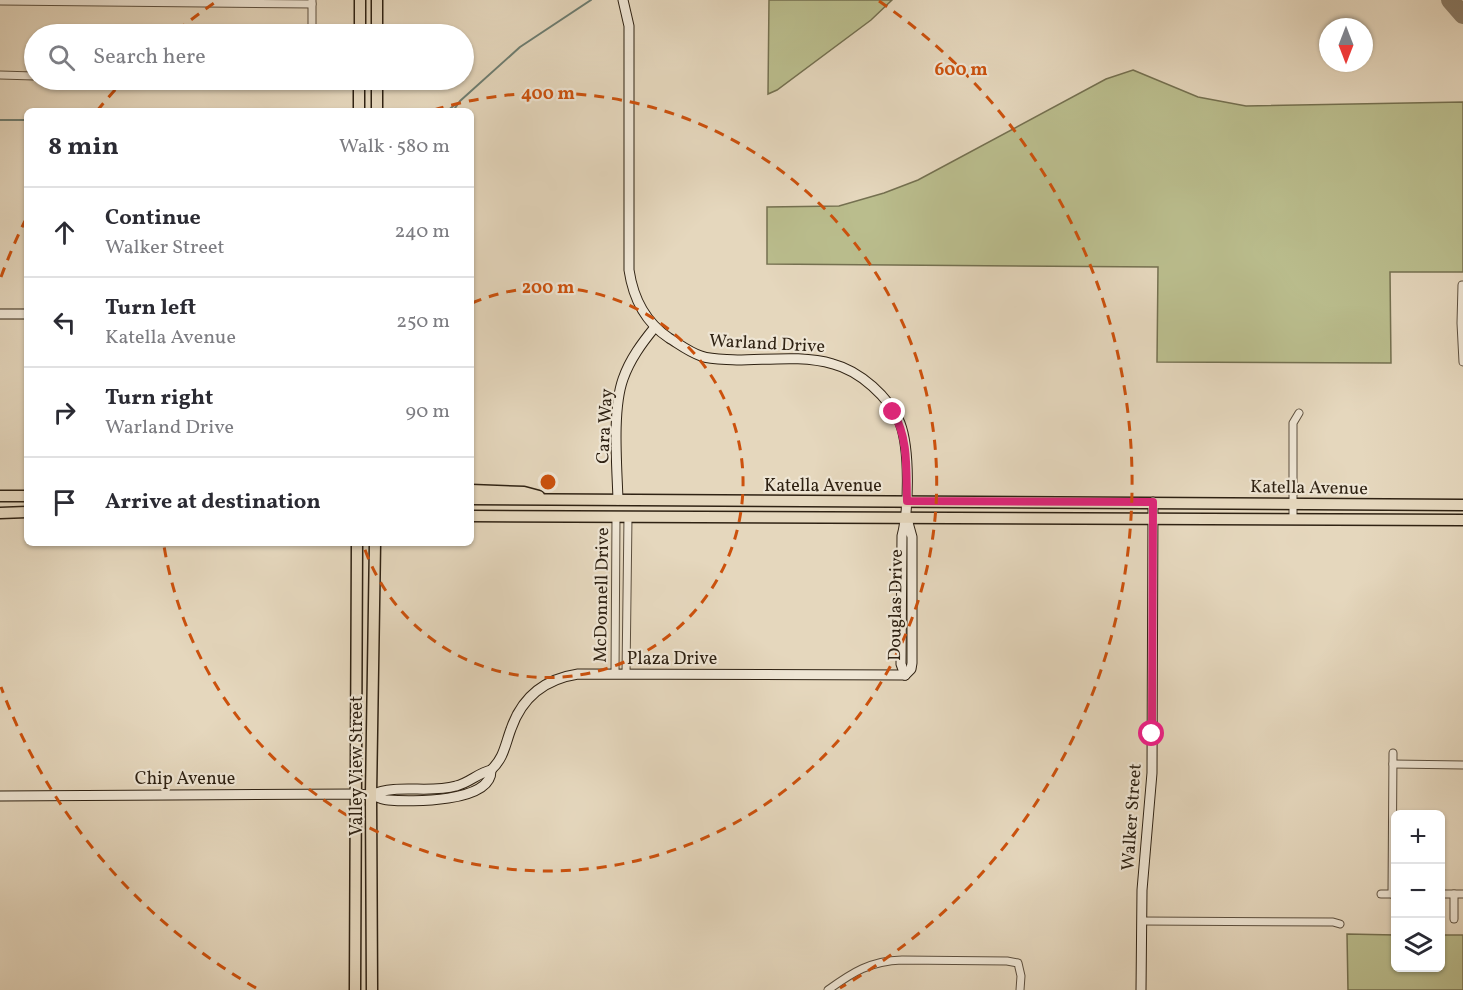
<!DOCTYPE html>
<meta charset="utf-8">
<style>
:root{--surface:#fff;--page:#f2f2f3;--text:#2b2b33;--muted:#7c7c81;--line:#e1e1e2}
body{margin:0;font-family:Vollkorn,serif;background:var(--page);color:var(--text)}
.controls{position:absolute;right:18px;bottom:18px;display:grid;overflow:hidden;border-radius:9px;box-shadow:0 2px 4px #0004}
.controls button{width:54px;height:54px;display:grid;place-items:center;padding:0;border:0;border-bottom:2px solid var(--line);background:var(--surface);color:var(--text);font:30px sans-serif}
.compass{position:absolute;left:1319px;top:18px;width:54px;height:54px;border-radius:50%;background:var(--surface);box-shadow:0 2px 4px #0004;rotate:180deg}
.stop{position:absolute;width:18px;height:18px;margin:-14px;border:4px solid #db2777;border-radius:50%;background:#fff}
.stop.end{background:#db2777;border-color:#fff;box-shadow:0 2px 6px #0008}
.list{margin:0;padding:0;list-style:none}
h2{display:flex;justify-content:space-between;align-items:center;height:78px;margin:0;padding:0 24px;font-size:26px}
h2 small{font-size:20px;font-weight:400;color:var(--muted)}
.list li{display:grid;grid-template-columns:39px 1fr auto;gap:18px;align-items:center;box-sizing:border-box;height:90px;padding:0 24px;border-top:2px solid var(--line)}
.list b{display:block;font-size:22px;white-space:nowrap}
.list p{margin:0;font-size:20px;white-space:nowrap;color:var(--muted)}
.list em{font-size:20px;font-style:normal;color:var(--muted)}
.icon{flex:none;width:33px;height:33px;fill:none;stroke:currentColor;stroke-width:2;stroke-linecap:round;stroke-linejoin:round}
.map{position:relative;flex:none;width:1463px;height:990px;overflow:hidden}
.search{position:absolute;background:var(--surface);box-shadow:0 2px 4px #0004;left:24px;top:24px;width:450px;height:66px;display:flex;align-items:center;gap:15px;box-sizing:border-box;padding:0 21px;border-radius:33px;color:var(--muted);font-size:22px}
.panel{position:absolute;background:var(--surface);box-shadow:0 2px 4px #0004;left:24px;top:108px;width:450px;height:438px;border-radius:9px}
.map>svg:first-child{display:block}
.green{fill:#babd8d;stroke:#747050;stroke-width:1.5}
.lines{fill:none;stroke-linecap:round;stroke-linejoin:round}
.stream{stroke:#6d7d71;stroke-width:2}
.taxiway{stroke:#8a7c68;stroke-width:18}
.street-casing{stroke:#5c4f3e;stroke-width:9}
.secondary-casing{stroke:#2f2213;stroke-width:11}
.primary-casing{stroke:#2f2213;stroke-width:13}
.street{stroke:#eee5d4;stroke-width:7}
.secondary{stroke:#eee5d4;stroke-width:9}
.primary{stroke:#e5d7bd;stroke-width:10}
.route{stroke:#db2777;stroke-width:8}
.ring{fill:none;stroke:#cc510d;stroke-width:3;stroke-dasharray:10 8}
.labels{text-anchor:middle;stroke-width:4.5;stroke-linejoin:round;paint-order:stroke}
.street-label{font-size:18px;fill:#2f2213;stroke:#eee5d4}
.centre{fill:#cc510d;stroke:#eee5d4;stroke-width:3}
.ring-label{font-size:18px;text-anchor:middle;font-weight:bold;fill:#cc510d;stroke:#eee5d4;stroke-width:4.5;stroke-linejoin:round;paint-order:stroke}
</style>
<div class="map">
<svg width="1463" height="990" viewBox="0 0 1463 990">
<rect width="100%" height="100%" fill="#e5d7bd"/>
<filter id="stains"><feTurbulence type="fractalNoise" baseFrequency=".00333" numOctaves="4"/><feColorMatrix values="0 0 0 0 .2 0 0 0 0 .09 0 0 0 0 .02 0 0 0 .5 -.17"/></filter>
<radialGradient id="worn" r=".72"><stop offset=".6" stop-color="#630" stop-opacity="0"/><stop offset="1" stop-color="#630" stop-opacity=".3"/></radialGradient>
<g class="green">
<polygon points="769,0 892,0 871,20 777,90 768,94"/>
<polygon points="1133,70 1198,97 1246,106 1463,102 1463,272 1390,272 1391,363 1157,362 1158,267 767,264 767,207 839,206 884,193 918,180 1106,79"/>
<polygon points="1347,934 1395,935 1396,968 1440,968 1441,935 1463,935 1463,990 1348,990"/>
</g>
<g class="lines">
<g class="stream">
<polyline points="447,111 456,104"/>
<polyline points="453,111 460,101 520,47 591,0"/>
<polyline points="0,120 27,120"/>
</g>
<polyline class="taxiway" points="1450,0 1463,15"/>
<g class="street-casing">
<g id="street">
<polyline points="0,1 312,4"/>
<polyline points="312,34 312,1"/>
<polyline points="0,75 34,76"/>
<polyline points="1462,285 1461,323 1463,362"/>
<polyline points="1293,519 1293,423 1299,413"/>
<polyline points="615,674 616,517"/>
<polyline points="626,674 628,517"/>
<polyline points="1393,764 1463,765"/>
<polyline points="1381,894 1396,894"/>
<polyline points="1392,894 1393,753"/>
<polyline points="1440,894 1463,894"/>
<polyline points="1454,919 1454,894"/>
<polyline points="1142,921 1333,922 1340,924"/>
<path d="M828 990C853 972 870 961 902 960L1007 961 1018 963 1021 976 1020 990"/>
</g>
</g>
<g class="secondary-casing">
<g id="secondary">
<path d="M623 0 629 26V270C633 297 645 322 669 338 679 344 689 352 701 356 712 360 725 359 737 360 768 360 803 355 833 364 860 371 889 397 900 423 910 449 909 509 902 536L901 664 905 675"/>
<polyline points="0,314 27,314"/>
<path d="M618 500C617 466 612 410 623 379 630 359 642 343 655 327"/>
<polyline points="905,675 911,669 912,663 912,537 907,519"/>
<path d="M371 795C398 783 428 794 456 786 469 783 478 773 491 770 504 758 505 745 511 729 522 697 545 679 578 674L905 675"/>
<path d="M0 796 356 794C361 795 366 794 370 795 377 796 382 800 388 800 410 802 492 803 491 770"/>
<polyline points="1141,990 1142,890 1152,773 1153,502"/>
</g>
</g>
<g class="primary-casing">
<g id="primary">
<polyline points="377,0 377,34"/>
<polyline points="360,34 360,0"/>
<polyline points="377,80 377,111"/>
<polyline points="359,111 359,80"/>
<polyline points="471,490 524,492 539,496"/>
<polyline points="0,496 27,496"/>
<polyline points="471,499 1463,505"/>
<polyline points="0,513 27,512"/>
<polyline points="471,516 1463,520"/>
<polyline points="355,990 357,543"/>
<polyline points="372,990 371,795 375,543"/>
</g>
</g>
<use href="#street" class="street"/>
<use href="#secondary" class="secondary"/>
<use href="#primary" class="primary"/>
</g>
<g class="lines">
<path class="route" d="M893 412C909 438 906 472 907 501L1153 502 1152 734"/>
</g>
<g class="ring">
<path d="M472 303A195 195 0 1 1 363 544"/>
<path d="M434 110A389 389 0 1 1 164 546"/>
<path d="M256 988A584 584 0 0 1 1 687M1 277A584 584 0 0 1 25 221M97 111A584 584 0 0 1 124 80M177 31A584 584 0 0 1 217 1M879 1A584 584 0 0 1 840 988"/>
</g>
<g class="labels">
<g class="street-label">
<text transform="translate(767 343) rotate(3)" y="6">Warland Drive</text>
<text transform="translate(604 426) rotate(-87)" y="6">Cara Way</text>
<text x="823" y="491">Katella Avenue</text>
<text transform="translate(1309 487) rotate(1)" y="6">Katella Avenue</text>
<text transform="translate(601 595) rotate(-89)" y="6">McDonnell Drive</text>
<text transform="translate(895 605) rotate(-89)" y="6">Douglas Drive</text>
<text x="672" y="664">Plaza Drive</text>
<text transform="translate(356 766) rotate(-90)" y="6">Valley View Street</text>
<text x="185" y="784">Chip Avenue</text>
<text transform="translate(1131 817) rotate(-86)" y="6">Walker Street</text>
</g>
</g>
<circle cx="548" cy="482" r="9" class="centre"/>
<g class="ring-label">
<text x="961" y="75">600 m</text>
<text x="548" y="99">400 m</text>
<text x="548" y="293">200 m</text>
</g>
<rect width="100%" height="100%" filter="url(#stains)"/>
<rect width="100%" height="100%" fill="url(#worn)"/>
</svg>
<div class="controls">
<button>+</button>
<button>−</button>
<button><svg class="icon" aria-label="layers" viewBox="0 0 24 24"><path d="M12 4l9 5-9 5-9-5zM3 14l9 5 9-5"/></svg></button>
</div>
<svg class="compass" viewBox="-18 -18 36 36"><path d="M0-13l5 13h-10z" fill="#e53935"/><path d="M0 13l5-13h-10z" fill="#7c7c81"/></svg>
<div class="stop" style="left:1152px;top:734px"></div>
<div class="stop end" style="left:893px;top:412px"></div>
<div class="search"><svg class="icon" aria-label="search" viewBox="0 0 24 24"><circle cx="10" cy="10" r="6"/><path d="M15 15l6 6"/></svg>Search here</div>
<section class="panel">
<h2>8 min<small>Walk · 580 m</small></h2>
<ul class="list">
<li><svg class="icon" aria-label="ahead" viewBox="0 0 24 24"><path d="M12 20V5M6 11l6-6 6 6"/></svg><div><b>Continue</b><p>Walker Street</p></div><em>240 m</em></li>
<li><svg class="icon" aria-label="left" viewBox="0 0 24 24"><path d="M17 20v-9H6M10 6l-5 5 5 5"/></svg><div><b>Turn left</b><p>Katella Avenue</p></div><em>250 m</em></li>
<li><svg class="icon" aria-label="right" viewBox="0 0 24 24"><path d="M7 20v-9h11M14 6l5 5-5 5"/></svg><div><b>Turn right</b><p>Warland Drive</p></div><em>90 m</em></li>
<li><svg class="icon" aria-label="arrive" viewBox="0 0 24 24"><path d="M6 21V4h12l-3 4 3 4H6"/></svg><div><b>Arrive at destination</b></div></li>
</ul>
</section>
</div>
